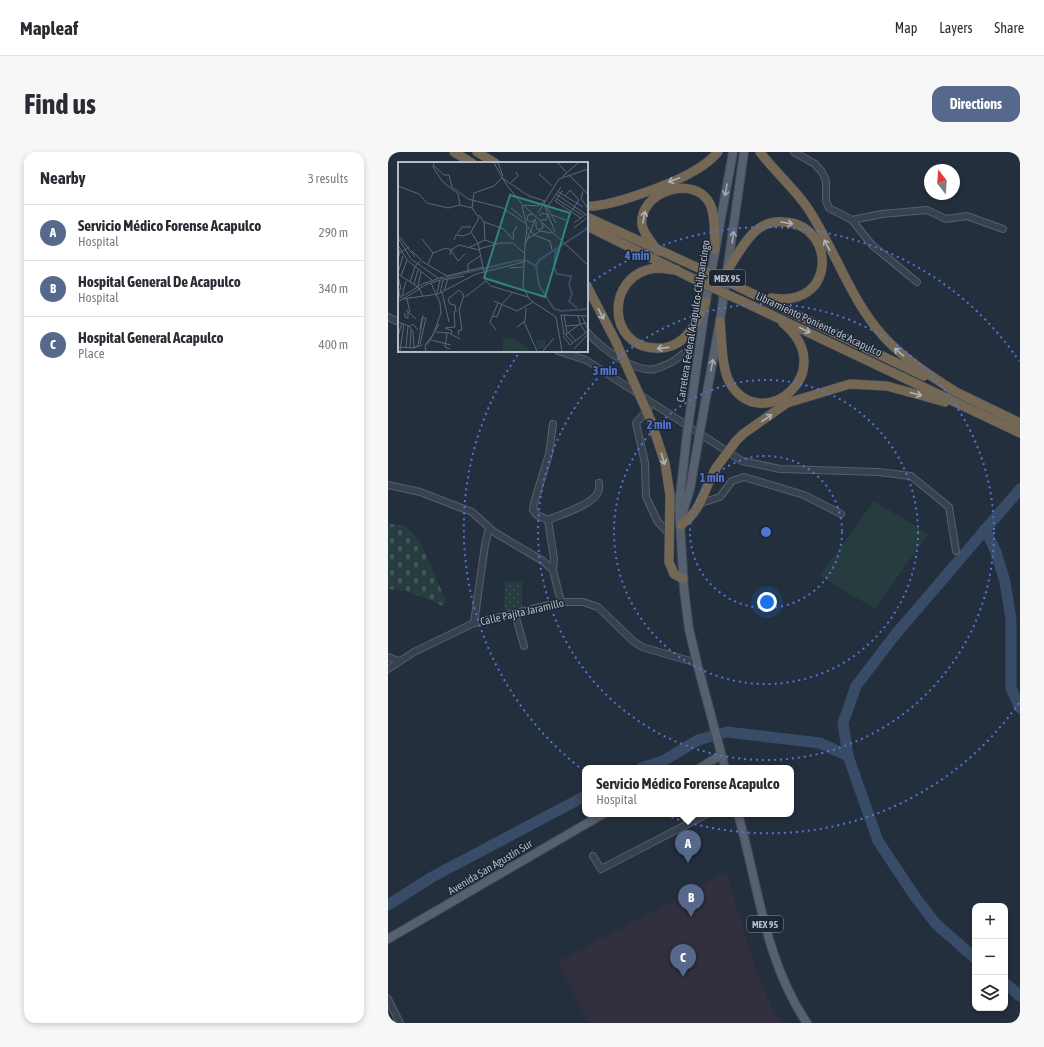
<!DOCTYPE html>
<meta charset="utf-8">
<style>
:root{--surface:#fff;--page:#f7f7f7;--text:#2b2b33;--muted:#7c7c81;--line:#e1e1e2;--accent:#56698c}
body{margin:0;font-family:"Asap Condensed",sans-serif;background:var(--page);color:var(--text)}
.controls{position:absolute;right:12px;bottom:12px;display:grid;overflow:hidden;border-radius:8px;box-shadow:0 2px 6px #0003}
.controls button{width:36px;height:36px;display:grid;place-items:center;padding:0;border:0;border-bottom:1px solid var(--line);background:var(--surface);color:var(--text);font:20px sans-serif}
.compass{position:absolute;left:536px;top:12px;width:36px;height:36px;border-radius:50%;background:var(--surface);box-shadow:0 2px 6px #0003;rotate:343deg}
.you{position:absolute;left:379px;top:450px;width:14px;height:14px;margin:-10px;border:3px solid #fff;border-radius:50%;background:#1a73e8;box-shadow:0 0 0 6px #1a73e833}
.badge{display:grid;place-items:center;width:26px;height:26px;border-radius:50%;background:var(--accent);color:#fff;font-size:13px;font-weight:700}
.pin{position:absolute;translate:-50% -33px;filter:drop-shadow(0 1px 2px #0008)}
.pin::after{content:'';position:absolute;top:21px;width:14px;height:12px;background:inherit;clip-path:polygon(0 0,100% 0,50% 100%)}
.popup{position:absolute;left:194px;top:613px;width:212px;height:52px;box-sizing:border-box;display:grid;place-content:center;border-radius:8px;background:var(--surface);filter:drop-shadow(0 1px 3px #0005);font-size:13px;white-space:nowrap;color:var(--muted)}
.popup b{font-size:15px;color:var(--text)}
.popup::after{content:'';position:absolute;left:50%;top:100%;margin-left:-8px;border:8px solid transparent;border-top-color:var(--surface)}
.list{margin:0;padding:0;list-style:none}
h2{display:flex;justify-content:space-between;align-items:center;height:52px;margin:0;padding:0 16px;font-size:17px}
h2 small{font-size:13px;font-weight:400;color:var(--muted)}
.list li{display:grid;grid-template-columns:26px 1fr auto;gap:12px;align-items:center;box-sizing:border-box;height:56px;padding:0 16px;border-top:1px solid var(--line)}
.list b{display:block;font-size:15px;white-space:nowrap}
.list p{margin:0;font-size:13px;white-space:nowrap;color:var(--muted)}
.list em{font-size:13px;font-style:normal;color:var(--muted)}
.icon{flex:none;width:22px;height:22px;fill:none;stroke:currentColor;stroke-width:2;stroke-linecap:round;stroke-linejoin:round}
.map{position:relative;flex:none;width:632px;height:871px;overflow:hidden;border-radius:12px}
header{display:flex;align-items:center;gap:24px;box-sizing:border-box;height:56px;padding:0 20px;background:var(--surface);border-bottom:1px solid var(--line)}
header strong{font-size:19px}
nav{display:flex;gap:22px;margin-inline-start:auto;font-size:14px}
.intro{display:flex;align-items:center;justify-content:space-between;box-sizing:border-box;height:96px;padding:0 24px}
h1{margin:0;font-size:28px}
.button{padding:10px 18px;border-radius:12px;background:var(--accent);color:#fff;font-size:14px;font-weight:700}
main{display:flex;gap:24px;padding:0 24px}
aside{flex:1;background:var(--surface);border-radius:12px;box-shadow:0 2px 6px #0003}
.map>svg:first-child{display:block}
.medical{fill:#32303f}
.cemetery{fill:url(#cemetery-stones)}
.park{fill:url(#park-dots)}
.pitch{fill:#263c3f}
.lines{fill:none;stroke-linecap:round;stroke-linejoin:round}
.river{stroke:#394c67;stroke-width:11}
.minor-casing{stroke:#565f6c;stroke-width:8}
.major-casing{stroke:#414a57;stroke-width:10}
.highway-casing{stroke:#434c59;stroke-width:10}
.minor{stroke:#38414e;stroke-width:6}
.major{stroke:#56606e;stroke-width:8}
.highway{stroke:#746855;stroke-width:9}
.major-bridge-casing{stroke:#414a57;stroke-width:10;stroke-linecap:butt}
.highway-bridge-casing{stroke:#434c59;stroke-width:10;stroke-linecap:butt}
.major-bridge{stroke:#56606e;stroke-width:8}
.highway-bridge{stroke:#746855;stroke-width:9}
.oneway{stroke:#aeb4bd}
.oneway2{stroke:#a1aab7}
.ring{fill:none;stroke:#5274d3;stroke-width:2;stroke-dasharray:2 4}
.labels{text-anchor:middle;stroke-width:3;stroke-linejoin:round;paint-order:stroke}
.shield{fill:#1d2633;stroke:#878f9c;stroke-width:1}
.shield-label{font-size:10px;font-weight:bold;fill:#b4bcc9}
.street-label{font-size:11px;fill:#b4bcc9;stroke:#1d2633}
.inset-river{fill:none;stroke:#394c67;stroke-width:2}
.inset-road{fill:none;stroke:#5e6776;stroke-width:1}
.view{fill:#308480;fill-opacity:0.15;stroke:#308480;stroke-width:2}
.inset-edge{fill:none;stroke:#b4bcc9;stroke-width:2}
.centre{fill:#5274d3;stroke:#1d2633;stroke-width:2}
.ring-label{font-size:12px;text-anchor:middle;font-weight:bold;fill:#5274d3;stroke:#1d2633;stroke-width:3;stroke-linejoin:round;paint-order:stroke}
</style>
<header>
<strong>Mapleaf</strong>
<nav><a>Map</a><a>Layers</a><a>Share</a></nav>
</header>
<div class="intro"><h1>Find us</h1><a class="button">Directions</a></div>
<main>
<aside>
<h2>Nearby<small>3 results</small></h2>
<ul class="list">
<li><span class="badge">A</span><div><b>Servicio Médico Forense Acapulco</b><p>Hospital</p></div><em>290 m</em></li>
<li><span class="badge">B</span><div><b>Hospital General De Acapulco</b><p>Hospital</p></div><em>340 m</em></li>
<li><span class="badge">C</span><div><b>Hospital General Acapulco</b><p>Place</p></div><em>400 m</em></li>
</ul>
</aside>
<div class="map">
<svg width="632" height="871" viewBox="0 0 632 871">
<defs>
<pattern id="cemetery-stones" width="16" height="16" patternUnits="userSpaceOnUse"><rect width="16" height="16" fill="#263c3f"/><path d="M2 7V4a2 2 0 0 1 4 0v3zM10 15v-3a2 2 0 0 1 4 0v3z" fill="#435659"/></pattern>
<pattern id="park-dots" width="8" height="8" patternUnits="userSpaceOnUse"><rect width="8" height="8" fill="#263c3f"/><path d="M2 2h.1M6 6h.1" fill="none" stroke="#435659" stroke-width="1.8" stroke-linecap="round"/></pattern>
</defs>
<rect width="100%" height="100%" fill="#242f3e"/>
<polygon class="medical" points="338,720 368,819 383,854 393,871 200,871 170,810"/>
<polygon class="cemetery" points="0,372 16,373 32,389 58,449 55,454 19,439 0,437"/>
<polygon class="park" points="117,430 134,430 134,460 116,462"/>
<polygon class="pitch" points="486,349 540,382 487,457 432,424"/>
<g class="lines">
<g class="river">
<polyline points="597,377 608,400 617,430 623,467 623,536 632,556"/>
<polyline points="253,616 275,609 310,588 339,580 432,591 460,604"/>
<polyline points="0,753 44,725 197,644"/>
<polyline points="587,806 548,772 528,746 490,689 460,604 455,571 468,534 507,483 632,337"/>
<polyline points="617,831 632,844"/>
</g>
<g class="minor-casing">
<g id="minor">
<polyline points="406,0 427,12 434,20 438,29 438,49 441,56 464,68 484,93 529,130"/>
<polyline points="464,68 494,62 539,58 558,67 579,64 615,77"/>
<polyline points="0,165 11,170"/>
<path d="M199 180C212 195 246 221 267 217 272 216 277 213 282 211 294 205 294 198 311 197"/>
<polyline points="170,199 198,208 354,309 392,317 490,320 523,324 561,355 568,399"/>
<polyline points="261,256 248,271 257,311 258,345 270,370 282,383"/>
<path d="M165 272 161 302 146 351 145 358 149 363 160 368C172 363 206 352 210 340 212 337 211 334 211 331"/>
<polyline points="0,333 32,340 84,360 106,380 155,409 165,418"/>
<polyline points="313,351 332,345 344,329 356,325 416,343 453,362"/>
<polyline points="160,368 166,407 165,418 173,450"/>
<polyline points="127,462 136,494"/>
<polyline points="86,471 97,393 101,376"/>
<polyline points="0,505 11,509"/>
<polyline points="0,517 26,500 86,471 173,450 195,450 210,455 245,489 254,495 309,511"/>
<polyline points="205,704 213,717 319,662"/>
<polyline points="0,847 12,871"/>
</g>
</g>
<g class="major-casing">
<g id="major">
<polyline points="304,247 318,149 345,0"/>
<polyline points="317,251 332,169 356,0"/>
<polyline points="299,282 291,353 296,437 301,477 309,511 337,616"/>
<polyline points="294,363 302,337 311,285"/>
<polyline points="312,616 333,603"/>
<path d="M350 662C370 732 377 810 419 871"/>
<polyline points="0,787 215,662"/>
</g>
</g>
<g class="highway-casing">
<g id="highway">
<polyline points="66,0 84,11"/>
<polyline points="89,0 107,11"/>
<path d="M372 0C386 19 405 35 419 55 447 97 462 148 496 185 516 207 542 223 566 239"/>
<path d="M199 54C221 56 286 31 306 19 315 14 323 8 330 0"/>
<polyline points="199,65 317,119"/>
<polyline points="199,74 312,130"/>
<path d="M270 99C264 91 256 83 254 73 250 40 307 21 322 52 328 65 326 83 327 98"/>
<path d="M340 117C349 104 357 87 370 77 377 72 386 69 396 70 448 72 450 157 383 146"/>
<path d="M289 118C283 118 275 116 268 116 217 122 218 195 268 196 278 197 289 193 296 186 306 177 312 161 318 149"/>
<polyline points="199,134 228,190"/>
<polyline points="361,140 536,224"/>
<polyline points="356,150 632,281"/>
<path d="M332 169C334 187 333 218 343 233 376 283 453 219 395 171"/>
<polyline points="562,237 632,271"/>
<polyline points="263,269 277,311 282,343 281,410 286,422 295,427"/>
<polyline points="348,289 355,282 399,251 462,232 499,234 557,250"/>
<path d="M293 373C315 357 315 338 328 316"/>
</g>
</g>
<use href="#minor" class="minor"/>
<use href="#major" class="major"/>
<use href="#highway" class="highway"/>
<g class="major-bridge-casing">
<g id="major-bridge">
<polyline points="299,282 304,247"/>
<polyline points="311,285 317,251"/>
</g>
</g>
<g class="highway-bridge-casing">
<g id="highway-bridge">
<polyline points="317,119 361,140"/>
<polyline points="312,130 356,150"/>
<polyline points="228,190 263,269"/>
<polyline points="328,316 348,289"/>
</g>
</g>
<use href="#major-bridge" class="major-bridge"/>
<use href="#highway-bridge" class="highway-bridge"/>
</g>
<defs><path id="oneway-shaft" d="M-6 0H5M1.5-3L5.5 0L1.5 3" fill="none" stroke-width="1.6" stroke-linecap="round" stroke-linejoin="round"/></defs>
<g class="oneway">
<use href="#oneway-shaft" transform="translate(286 28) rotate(159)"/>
<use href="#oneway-shaft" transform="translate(256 65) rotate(-80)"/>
<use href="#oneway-shaft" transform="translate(399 71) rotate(9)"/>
<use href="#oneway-shaft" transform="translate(439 93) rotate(-118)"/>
<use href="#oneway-shaft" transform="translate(213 162) rotate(63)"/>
<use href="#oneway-shaft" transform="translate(417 178) rotate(25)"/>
<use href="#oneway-shaft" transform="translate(275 196) rotate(173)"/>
<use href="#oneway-shaft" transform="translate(511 200) rotate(-141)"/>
<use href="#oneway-shaft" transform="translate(528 242) rotate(15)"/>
<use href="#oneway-shaft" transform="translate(379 266) rotate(-35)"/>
<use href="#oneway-shaft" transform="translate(275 307) rotate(74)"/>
</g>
<g class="oneway2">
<use href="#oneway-shaft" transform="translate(338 38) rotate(100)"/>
<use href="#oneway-shaft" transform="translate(345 85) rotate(-82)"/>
<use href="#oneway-shaft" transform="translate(324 213) rotate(-80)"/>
</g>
<g class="ring">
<circle cx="378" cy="380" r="76"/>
<circle cx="378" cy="380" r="152"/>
<circle cx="378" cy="380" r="228"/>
<path d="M631 551A305 305 0 1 1 131 201M201 132A305 305 0 0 1 631 209"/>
</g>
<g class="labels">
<g class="shield">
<rect x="321" y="118" width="36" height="16" rx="3"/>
<rect x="359" y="764" width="36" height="16" rx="3"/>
</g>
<g class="shield-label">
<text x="339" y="130">MEX 95</text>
<text x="377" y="776">MEX 95</text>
</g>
<g class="street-label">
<text transform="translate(305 169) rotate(-81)" y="4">Carretera Federal Acapulco-Chilpancingo</text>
<text transform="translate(431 172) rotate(25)" y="4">Libramiento Poniente de Acapulco</text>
<text transform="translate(134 460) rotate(-13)" y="4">Calle Pajita Jaramillo</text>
<text transform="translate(102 715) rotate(-31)" y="4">Avenida San Agustín Sur</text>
</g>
</g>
<g transform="translate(10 10)">
<rect width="190" height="190" fill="#242f3e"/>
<path d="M105 177H119L132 189H121L120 183V189H105ZM138 178H148L147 186 139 187Z" fill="#263c3f"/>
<path class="inset-river" d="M190 64 187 68 141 98 138 104 141 123 156 147 163 149 190 147M158 86 156 105 159 112 173 114 171 123 174 132 171 139 179 146M42 117 117 99 127 98 138 104"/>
<path class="inset-road" d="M36 1 35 5 44 19 60 32 62 43M96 1 108 22 124 42 190 103M100 1 105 14M160 1 168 10M35 3 46 13H51L54 25 70 37 105 46 127 61M141 12 154 24M171 13 190 32M164 15 180 1M113 20 120 14 118 10M0 24 21 32 29 41 50 46 62 43 74 46 81 56 73 70 80 81 88 119 93 124 130 135M165 28 157 39 183 56M159 29 185 45M185 29 183 36 190 47M158 32 190 54M167 34 172 28 181 38 173 50M159 37 184 53M146 42 157 70M147 42 158 61M124 43 129 66 127 82M126 43 140 44 147 39M150 44 163 25M74 46 76 31 96 24 104 16 131 34 147 39M113 46 125 56M140 51 161 17 190 7M135 52 130 53 129 58 133 60 138 57M81 53 86 60 106 67 115 78M154 53 168 58M141 54 145 51 150 53 148 58H143M137 58 127 83 125 125 132 138 158 155 164 189M138 59V65L140 68 145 66 144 61M86 60 87 78M176 61 188 52M130 65 136 73 152 79 154 88M176 66 190 55M59 72 64 65H73M0 73 17 95M0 76 13 97 40 116M24 77 35 91M116 77 115 71 119 64M129 77 142 69 154 71M56 78 58 73 65 74 73 71M0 83 9 98 34 118M72 85 87 78 98 82M0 86 2 90 0 98M81 87 102 81H115L126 91M14 89 25 100 49 114 85 105M0 92 11 85M52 93 53 88 61 83 81 88M30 102 35 91 48 86 53 88 60 99 67 92M111 106 125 105M70 110V102L82 94M0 111 5 94M0 112 20 125 25 134M3 114 9 98M12 120 17 105 22 99M0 122 2 135M16 122 20 108M20 124 23 110M0 128 3 127 0 114M46 129 50 117M44 130 51 160M42 131 45 118 66 114M4 134 8 119M67 135 88 119M0 137 24 122 45 115M5 137 27 123 42 118 39 131M9 137 12 150M50 137 61 128 66 133 61 148 64 168 60 169 61 173M50 137 52 142 57 143 58 150M96 139 119 149 135 140M0 140 5 137 40 132 78 112 126 100M8 148 18 157M7 151V155L10 156V149M166 153 169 171M180 153 182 162 188 171M95 154 99 155 104 142 115 130M184 154 190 168M0 160 11 164 15 170 16 186M126 160 139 189M168 164 181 163M11 165 15 162 20 168M119 165 127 159 128 146M22 167 24 156H28L22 182M98 168 92 160 100 141M38 170 51 171 62 177M170 170 178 179M49 171 47 185 52 187M53 172 54 169 47 166 57 165 56 149M167 172 175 181M166 173 163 153 190 154M167 173 182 162 190 161M0 174 4 161M165 174 172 183 190 169M33 178 53 183M29 183 41 162M0 185 16 186 24 183M8 185 10 164M12 185 13 168M17 185 20 184 25 153M176 187 190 172M2 189 6 162M28 189 27 183 35 173 43 151 42 141 33 121M145 189 156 176"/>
<path class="view" d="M112 33 172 51 147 135 86 116Z"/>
<rect width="190" height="190" class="inset-edge"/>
</g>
<circle cx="378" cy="380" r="6" class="centre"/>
<g class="ring-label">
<text x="249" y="108">4 min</text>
<text x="217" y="223">3 min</text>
<text x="271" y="277">2 min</text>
<text x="324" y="330">1 min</text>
</g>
</svg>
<div class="controls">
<button>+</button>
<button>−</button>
<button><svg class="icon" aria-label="layers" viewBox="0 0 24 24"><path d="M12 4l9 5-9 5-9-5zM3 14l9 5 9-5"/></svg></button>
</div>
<svg class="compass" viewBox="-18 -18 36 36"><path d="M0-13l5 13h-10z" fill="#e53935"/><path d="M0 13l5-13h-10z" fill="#7c7c81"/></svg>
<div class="you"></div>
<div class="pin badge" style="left:300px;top:711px">A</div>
<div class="popup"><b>Servicio Médico Forense Acapulco</b>Hospital</div>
<div class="pin badge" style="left:303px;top:765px">B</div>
<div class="pin badge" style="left:295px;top:825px">C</div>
</div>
</main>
